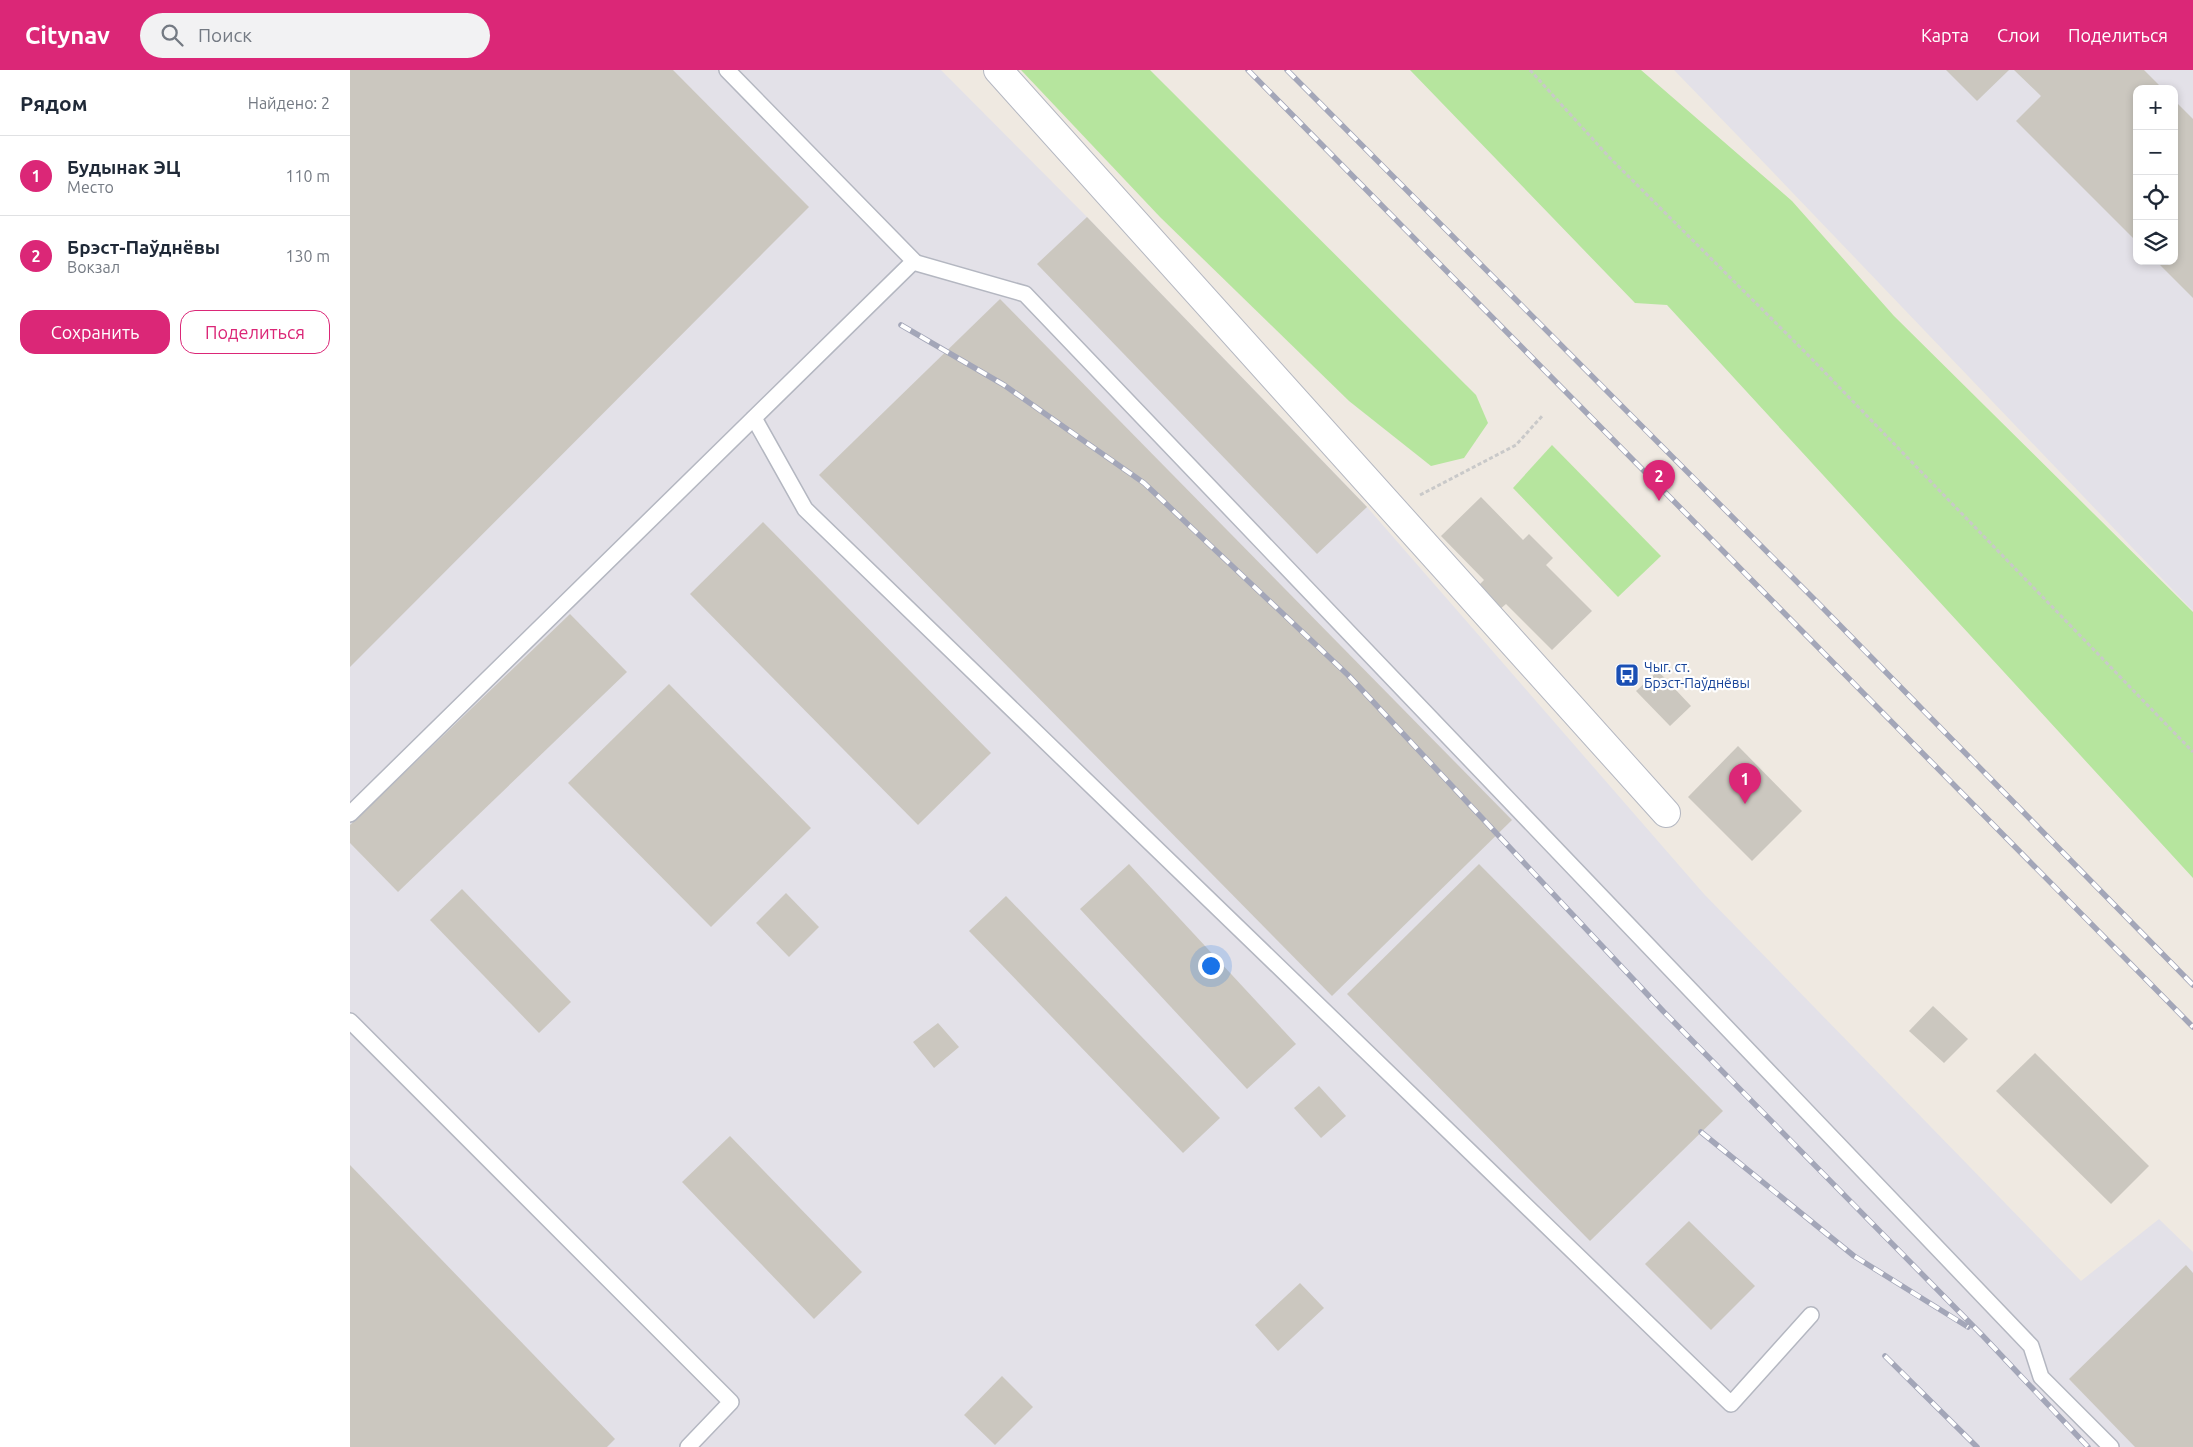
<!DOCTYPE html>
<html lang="ru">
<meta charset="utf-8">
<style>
:root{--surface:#fff;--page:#f2f2f3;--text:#1f2937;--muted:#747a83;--line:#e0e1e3;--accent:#db2777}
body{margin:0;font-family:Ubuntu,sans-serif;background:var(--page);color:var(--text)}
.controls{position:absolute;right:15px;top:15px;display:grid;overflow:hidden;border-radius:10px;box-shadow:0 2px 8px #0003}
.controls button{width:45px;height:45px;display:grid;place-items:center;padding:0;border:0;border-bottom:1px solid var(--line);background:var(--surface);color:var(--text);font:25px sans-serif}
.you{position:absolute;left:860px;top:895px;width:18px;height:18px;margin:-12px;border:4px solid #fff;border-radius:50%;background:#1a73e8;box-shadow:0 0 0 8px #1a73e833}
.badge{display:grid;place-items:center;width:32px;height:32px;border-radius:50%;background:var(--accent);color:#fff;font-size:16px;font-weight:700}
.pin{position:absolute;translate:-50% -41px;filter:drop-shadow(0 1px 2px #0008)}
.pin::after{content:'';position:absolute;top:26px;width:18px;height:15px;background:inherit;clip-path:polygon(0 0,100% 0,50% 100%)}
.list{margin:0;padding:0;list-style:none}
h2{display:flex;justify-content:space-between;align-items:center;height:65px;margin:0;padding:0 20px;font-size:21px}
h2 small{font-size:16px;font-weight:400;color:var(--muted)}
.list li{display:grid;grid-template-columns:32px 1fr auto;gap:15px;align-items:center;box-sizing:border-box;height:80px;padding:0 20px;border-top:1px solid var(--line)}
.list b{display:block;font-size:19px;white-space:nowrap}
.list p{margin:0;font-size:16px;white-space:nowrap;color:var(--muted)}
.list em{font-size:16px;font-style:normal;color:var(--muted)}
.actions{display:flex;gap:10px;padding:15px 20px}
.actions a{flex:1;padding:11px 0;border:1px solid var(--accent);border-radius:15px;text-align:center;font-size:18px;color:var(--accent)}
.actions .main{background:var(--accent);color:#fff}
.icon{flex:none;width:28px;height:28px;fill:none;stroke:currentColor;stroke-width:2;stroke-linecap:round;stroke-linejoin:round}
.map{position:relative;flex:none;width:1843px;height:1377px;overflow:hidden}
header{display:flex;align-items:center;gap:30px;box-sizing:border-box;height:70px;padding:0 25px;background:var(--accent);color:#fff}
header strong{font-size:24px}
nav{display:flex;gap:28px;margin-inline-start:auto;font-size:18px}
.search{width:350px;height:45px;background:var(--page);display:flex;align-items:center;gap:12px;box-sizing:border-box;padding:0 18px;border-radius:28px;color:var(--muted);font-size:19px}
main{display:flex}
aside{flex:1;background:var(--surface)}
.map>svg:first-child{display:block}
.industrial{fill:#e3e1e8;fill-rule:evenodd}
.green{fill:#b6e59e}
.building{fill:#cbc7bf}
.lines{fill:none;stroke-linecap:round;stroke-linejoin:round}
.lane-casing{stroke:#b4b7c1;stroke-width:18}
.street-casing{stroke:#b4b7c1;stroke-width:30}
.path{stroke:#c9c9c9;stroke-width:3;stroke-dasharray:4 2.5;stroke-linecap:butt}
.lane{stroke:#fff;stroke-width:15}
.street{stroke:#fff;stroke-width:28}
.rail-casing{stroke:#a3a6b8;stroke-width:5.5}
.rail{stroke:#fff;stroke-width:4;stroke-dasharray:11;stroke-linecap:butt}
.labels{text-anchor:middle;stroke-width:4.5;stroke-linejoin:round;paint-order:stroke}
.transit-label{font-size:14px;fill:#164399;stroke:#fff;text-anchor:start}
</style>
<header>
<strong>Citynav</strong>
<div class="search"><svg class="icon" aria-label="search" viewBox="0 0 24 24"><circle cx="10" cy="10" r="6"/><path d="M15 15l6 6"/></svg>Поиск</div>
<nav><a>Карта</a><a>Слои</a><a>Поделиться</a></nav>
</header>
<main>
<aside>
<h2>Рядом<small>Найдено: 2</small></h2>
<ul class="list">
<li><span class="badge">1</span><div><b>Будынак ЭЦ</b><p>Место</p></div><em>110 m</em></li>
<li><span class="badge">2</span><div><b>Брэст-Паўднёвы</b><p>Вокзал</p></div><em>130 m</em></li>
</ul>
<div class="actions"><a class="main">Сохранить</a><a>Поделиться</a></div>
</aside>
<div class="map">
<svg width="1843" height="1377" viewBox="0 0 1843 1377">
<rect width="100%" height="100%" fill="#efe9e1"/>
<g class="industrial">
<polygon points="0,0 591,0 737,147 1017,437 1354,824 1731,1211 1809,1149 1843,1182 1843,1377 0,1377"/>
<path d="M1324 0H1843V541L1419 98ZM1787 19H1824V191H1787Z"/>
</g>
<g class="green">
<polygon points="671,0 800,0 1126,325 1138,353 1114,388 1081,396 999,331 810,147"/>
<polygon points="1060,0 1291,0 1442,131 1544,246 1843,542 1843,808 1317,235 1285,233"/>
<polygon points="1202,375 1311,486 1268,527 1163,418"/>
</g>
<g class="building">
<polygon points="0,0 323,0 459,137 0,597"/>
<polygon points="1596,0 1659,0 1627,31"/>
<polygon points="1664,0 1794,0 1813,19 1787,19 1787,172 1666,51 1691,26"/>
<polygon points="1824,30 1843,49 1843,228 1806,191 1824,191"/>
<polygon points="737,147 1017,437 967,484 687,194"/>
<polygon points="650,229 1162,750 982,926 469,405"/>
<polygon points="1131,427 1173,470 1179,464 1203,488 1196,495 1242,541 1202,580 1156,534 1149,540 1127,517 1134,510 1091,466"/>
<polygon points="413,452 641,683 568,755 340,524"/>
<polygon points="220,544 277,602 48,822 0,773 0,755"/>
<polygon points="1308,601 1341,636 1320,656 1286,621"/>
<polygon points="319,614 461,758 361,857 218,713"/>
<polygon points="1388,676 1452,741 1402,791 1338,727"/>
<polygon points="779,794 946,974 897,1019 730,839"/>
<polygon points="1129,794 1373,1041 1240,1171 997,924"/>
<polygon points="112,819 221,932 189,963 80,850"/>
<polygon points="436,823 469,857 439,887 406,853"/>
<polygon points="656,826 870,1048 833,1083 619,861"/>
<polygon points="1583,936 1618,969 1594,993 1559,961"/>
<polygon points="588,953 609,977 584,998 563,972"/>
<polygon points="1685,983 1799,1096 1761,1134 1646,1021"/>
<polygon points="969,1016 996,1046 971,1068 944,1038"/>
<polygon points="380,1066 512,1202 464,1249 332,1112"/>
<polygon points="0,1095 265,1369 257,1377 0,1377"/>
<polygon points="1339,1151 1405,1216 1361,1260 1295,1194"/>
<polygon points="1836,1195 1843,1203 1843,1377 1785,1377 1719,1309"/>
<polygon points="950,1213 974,1238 928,1281 905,1255"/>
<polygon points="652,1306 683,1337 645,1375 614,1345"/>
</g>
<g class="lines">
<g class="lane-casing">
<g id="lane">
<polyline points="563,192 675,224 1681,1276 1691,1307 1761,1377"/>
<polyline points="404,348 455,439 1381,1334 1461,1245"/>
<polyline points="0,744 564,191 377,0"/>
<polyline points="0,951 381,1332 338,1377"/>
</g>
</g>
<g class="street-casing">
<polyline id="street" points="648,0 1316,743"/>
</g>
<g class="path">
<polyline points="1180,0 1259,87 1456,283 1843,682"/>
<polyline points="1070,425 1166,375 1193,345"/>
</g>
<use href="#lane" class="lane"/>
<use href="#street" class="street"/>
<g class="rail-casing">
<g id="rail">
<polyline points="898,0 1843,957"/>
<polyline points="937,0 1468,533 1843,915"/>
<polyline points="551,255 654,315 794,413 998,605 1313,941 1633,1266 1738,1377"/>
<polyline points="1351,1062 1504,1186 1618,1257"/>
<polyline points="1535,1286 1627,1377"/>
</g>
</g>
<use href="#rail" class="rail"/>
</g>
<defs>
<g id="bus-square" transform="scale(1.25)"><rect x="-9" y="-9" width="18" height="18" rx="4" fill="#1a4fb4" stroke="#fff"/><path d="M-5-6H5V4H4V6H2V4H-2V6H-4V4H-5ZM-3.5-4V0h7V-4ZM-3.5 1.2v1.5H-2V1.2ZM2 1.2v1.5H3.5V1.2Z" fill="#fff"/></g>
</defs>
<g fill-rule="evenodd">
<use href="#bus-square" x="1277" y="605"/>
</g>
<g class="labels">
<g class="transit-label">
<text x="1294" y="602">Чыг. ст.<tspan x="1294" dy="16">Брэст-Паўднёвы</tspan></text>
</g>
</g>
</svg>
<div class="controls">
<button>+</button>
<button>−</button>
<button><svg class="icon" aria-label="locate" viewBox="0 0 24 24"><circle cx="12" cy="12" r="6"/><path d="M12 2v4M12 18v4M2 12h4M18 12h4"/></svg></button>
<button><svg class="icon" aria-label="layers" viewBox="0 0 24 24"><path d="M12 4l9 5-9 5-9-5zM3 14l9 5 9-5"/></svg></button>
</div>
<div class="you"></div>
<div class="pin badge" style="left:1395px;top:734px">1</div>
<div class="pin badge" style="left:1309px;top:431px">2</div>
</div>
</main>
